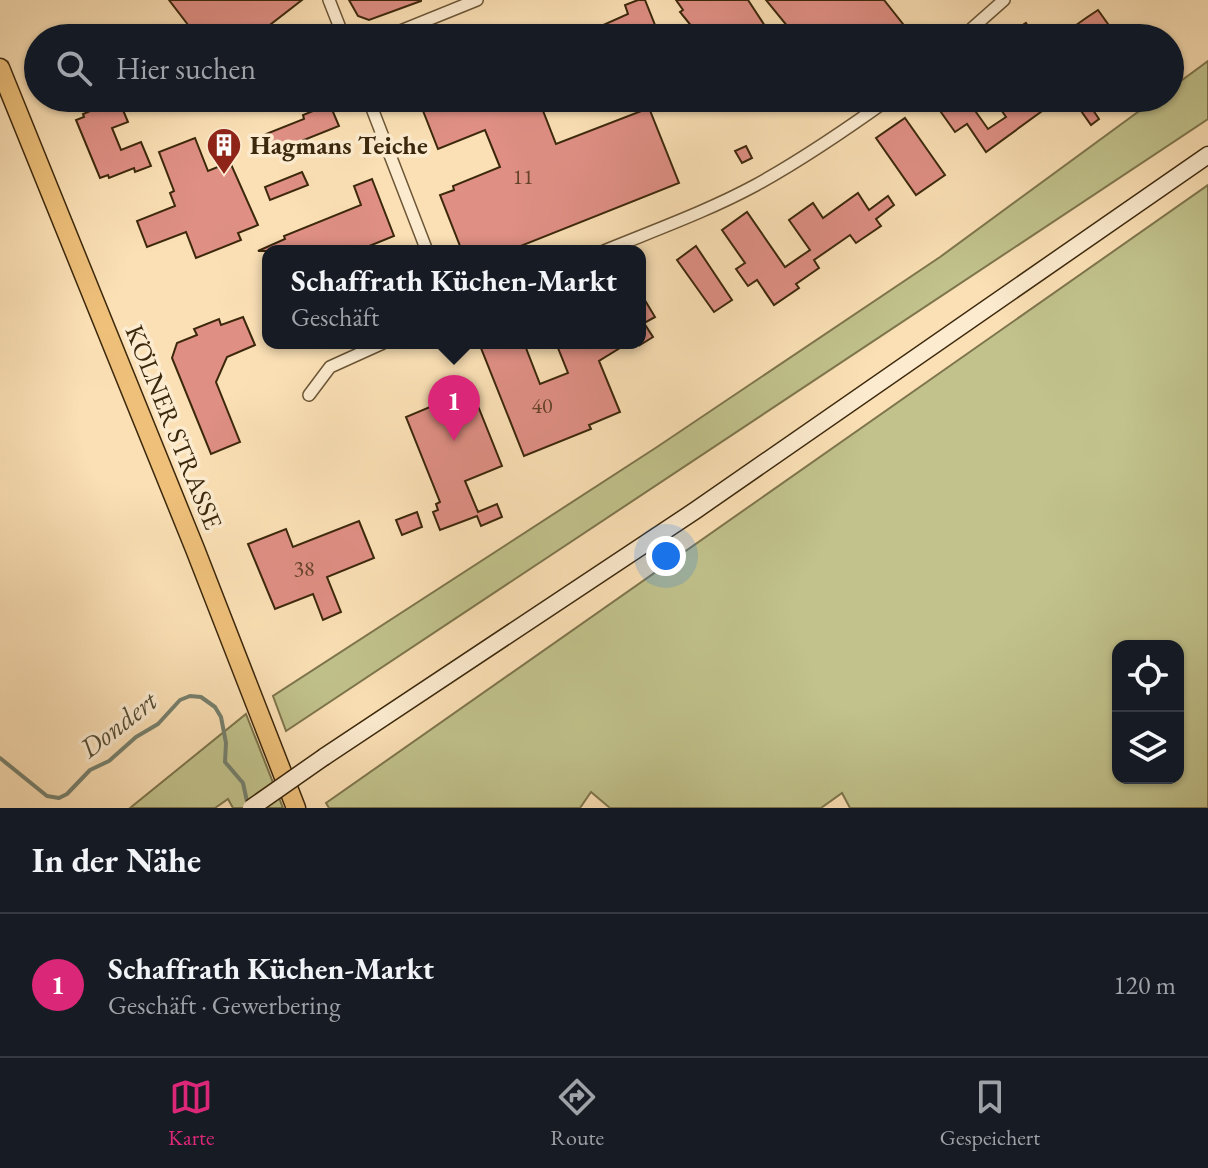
<!DOCTYPE html>
<html lang="de">
<meta charset="utf-8">
<style>
:root{--surface:#171b24;--page:#20242c;--text:#f1f3f6;--muted:#9ea1a6;--line:#363941;--accent:#db2777}
body{margin:0;font-family:"EB Garamond",serif;background:var(--page);color:var(--text)}
.controls{position:absolute;right:24px;bottom:24px;display:grid;overflow:hidden;border-radius:16px;box-shadow:0 2px 6px #0004}
.controls button{width:72px;height:72px;display:grid;place-items:center;padding:0;border:0;border-bottom:2px solid var(--line);background:var(--surface);color:var(--text);font:40px sans-serif}
.you{position:absolute;left:666px;top:556px;width:28px;height:28px;margin:-20px;border:6px solid #fff;border-radius:50%;background:#1a73e8;box-shadow:0 0 0 12px #1a73e833}
.badge{display:grid;place-items:center;width:52px;height:52px;border-radius:50%;background:var(--accent);color:#fff;font-size:26px;font-weight:700}
.pin{position:absolute;translate:-50% -66px;filter:drop-shadow(0 2px 4px #0008)}
.pin::after{content:'';position:absolute;top:42px;width:28px;height:24px;background:inherit;clip-path:polygon(0 0,100% 0,50% 100%)}
.popup{position:absolute;left:262px;top:245px;width:384px;height:104px;box-sizing:border-box;display:grid;place-content:center;border-radius:16px;background:var(--surface);filter:drop-shadow(0 2px 6px #0005);font-size:26px;white-space:nowrap;color:var(--muted)}
.popup b{font-size:30px;color:var(--text)}
.popup::after{content:'';position:absolute;left:50%;top:100%;margin-left:-16px;border:16px solid transparent;border-top-color:var(--surface)}
.list{margin:0;padding:0;list-style:none}
h2{display:flex;justify-content:space-between;align-items:center;height:104px;margin:0;padding:0 32px;font-size:34px}
h2 small{font-size:26px;font-weight:400;color:var(--muted)}
.list li{display:grid;grid-template-columns:52px 1fr auto;gap:24px;align-items:center;box-sizing:border-box;height:144px;padding:0 32px;border-top:2px solid var(--line)}
.list b{display:block;font-size:30px;white-space:nowrap}
.list p{margin:0;font-size:26px;white-space:nowrap;color:var(--muted)}
.list em{font-size:26px;font-style:normal;color:var(--muted)}
.icon{flex:none;width:44px;height:44px;fill:none;stroke:currentColor;stroke-width:2;stroke-linecap:round;stroke-linejoin:round}
.map{position:relative;flex:none;width:1208px;height:808px;overflow:hidden}
.search{position:absolute;background:var(--surface);box-shadow:0 2px 6px #0004;left:24px;right:24px;top:24px;height:88px;display:flex;align-items:center;gap:20px;box-sizing:border-box;padding:0 28px;border-radius:44px;color:var(--muted);font-size:30px}
.sheet{height:248px;background:var(--surface)}
nav{display:flex;justify-content:space-around;align-items:center;box-sizing:border-box;height:112px;border-top:2px solid var(--line);background:var(--surface);font-size:22px;color:var(--muted)}
nav a{display:grid;justify-items:center;gap:4px}
nav .on{color:var(--accent)}
.map>svg:first-child{display:block}
.green{fill:#c1c28c;stroke:#7e754c;stroke-width:2;fill-rule:evenodd}
.lines{fill:none;stroke-linecap:round;stroke-linejoin:round}
.stream{stroke:#77816f;stroke-width:4}
.building{fill:#df8f84;stroke:#3c280c;stroke-width:2}
.street-casing{stroke:#6c5636;stroke-width:14}
.secondary-casing{stroke:#3c280c;stroke-width:19}
.primary-casing{stroke:#3c280c;stroke-width:21}
.street{stroke:#fcebcf;stroke-width:11}
.secondary{stroke:#fcebcf;stroke-width:16}
.primary{stroke:#eec07a;stroke-width:18}
.secondary-bridge-casing{stroke:#3c280c;stroke-width:19;stroke-linecap:butt}
.secondary-bridge{stroke:#fcebcf;stroke-width:16}
.labels{text-anchor:middle;stroke-width:7;stroke-linejoin:round;paint-order:stroke}
.number-label{font-size:22px;fill:#65422a}
.poi-label{font-size:26px;font-weight:bold;fill:#3c280c;stroke:#fcebcf;text-anchor:start}
.street-label{font-size:26px;fill:#3c280c;stroke:#fcebcf}
.water-label{font-size:28px;font-style:italic;fill:#554d35;stroke:#fcebcf}
</style>
<div class="map">
<svg width="1208" height="808" viewBox="0 0 1208 808">
<rect width="100%" height="100%" fill="#fbe0b5"/>
<filter id="stains"><feTurbulence type="fractalNoise" baseFrequency=".0025" numOctaves="4"/><feColorMatrix values="0 0 0 0 .2 0 0 0 0 .09 0 0 0 0 .02 0 0 0 .5 -.17"/></filter>
<radialGradient id="worn" r=".72"><stop offset=".6" stop-color="#630" stop-opacity="0"/><stop offset="1" stop-color="#630" stop-opacity=".3"/></radialGradient>
<g class="green">
<polygon points="1208,61 1208,119 286,731 273,696 657,447 940,257 1157,98 1170,98 1170,89"/>
<path d="M1208 185V808H850L842 793 821 808H610L591 792 580 808H329L326 803ZM1118 646H1178V778H1118Z"/>
<polygon points="246,714 283,808 233,808 228,799 215,808 130,808"/>
</g>
<g class="lines">
<polyline class="stream" points="0,758 47,796 59,798 67,794 90,770 109,761 136,737 158,724 180,700 190,696 201,697 215,707 221,717 226,743 225,762 243,783 248,806"/>
</g>
<g class="building">
<polygon points="169,0 302,0 253,38 207,38 198,26 192,30"/>
<polygon points="349,0 421,0 421,1 369,20 358,16"/>
<polygon points="638,0 645,0 655,25 646,29 650,38 606,38 601,26 628,14 625,5"/>
<polygon points="676,0 748,0 773,38 701,38 680,12 683,10"/>
<polygon points="766,0 884,0 914,38 797,38"/>
<polygon points="1098,10 1118,38 1058,38 1086,18"/>
<polygon points="1026,23 1036,38 1003,38"/>
<polygon points="110,98 118,98 128,122 112,128 121,150 141,142 151,166 135,172 134,168 109,178 108,175 100,178 76,120 84,117 83,114 102,106 100,102"/>
<polygon points="418,98 538,98 556,144 649,108 679,183 508,251 462,251 440,195 454,190 453,186 500,167 485,130 438,149"/>
<polygon points="931,98 966,98 988,129 1006,117 993,98 1060,98 986,152 967,124 955,132"/>
<polygon points="1072,98 1104,98 1091,107 1099,119 1091,125"/>
<polygon points="328,100 339,126 274,152 266,134 304,119 303,115 313,111 311,107"/>
<polygon points="905,118 945,175 916,195 876,138"/>
<polygon points="195,138 208,171 230,162 258,225 238,233 241,240 196,258 186,232 147,247 137,221 175,206 170,193 174,191 159,152"/>
<polygon points="746,146 752,158 742,163 735,151"/>
<polygon points="302,172 308,185 270,200 265,187"/>
<polygon points="372,179 394,236 357,251 258,251 285,239 284,236 361,205 354,186"/>
<polygon points="858,193 869,210 888,196 894,205 876,219 881,226 856,243 850,235 814,260 819,268 796,284 799,288 774,305 757,280 748,286 736,269 745,263 722,230 747,212 785,267 810,250 789,220 813,203 823,218"/>
<polygon points="696,246 732,300 714,312 677,260"/>
<polygon points="640,292 655,317 644,323 653,337 640,345"/>
<polygon points="243,317 255,345 227,357 216,382 240,442 211,454 172,358 177,343 197,335 194,329 219,319 221,325"/>
<polygon points="479,343 524,343 540,384 568,373 556,343 628,343 599,361 620,412 589,425 591,429 524,456"/>
<polygon points="472,391 502,466 465,481 478,512 497,504 502,517 481,526 477,516 440,530 433,512 438,510 436,504 440,502 406,417 435,405 434,400 444,398 444,402"/>
<polygon points="417,512 422,527 402,535 396,520"/>
<polygon points="359,521 374,558 327,577 341,612 323,620 313,594 275,609 248,544 286,529 293,547"/>
</g>
<g class="lines">
<g class="street-casing">
<g id="street">
<polyline points="329,0 344,38"/>
<polyline points="383,38 477,0"/>
<polyline points="961,38 1004,0"/>
<polyline points="368,98 427,251"/>
<path d="M604 251C655 230 708 211 756 185 803 159 847 129 890 98"/>
<polyline points="309,395 330,367 383,343"/>
</g>
</g>
<g class="secondary-casing">
<polyline id="secondary" points="324,757 696,510 1208,155"/>
</g>
<g class="primary-casing">
<polyline id="primary" points="0,68 195,549 296,808"/>
</g>
<use href="#street" class="street"/>
<use href="#secondary" class="secondary"/>
<use href="#primary" class="primary"/>
<g class="secondary-bridge-casing">
<polyline id="secondary-bridge" points="251,808 324,757"/>
</g>
<use href="#secondary-bridge" class="secondary-bridge"/>
</g>
<defs>
<g id="building-pin" transform="scale(1.8)"><path d="M0 17L-7.5 6A9.5 9.5 0 1 1 7.5 6Z" fill="#8f2418" stroke="#fcebcf"/><path d="M-4-6H4V6H1V3H-1V6H-4ZM-2.5-4.3h1.7v1.8h-1.7ZM.8-4.3h1.7v1.8H.8ZM-2.5-1h1.7V.8h-1.7ZM.8-1h1.7V.8H.8Z" fill="#fff"/></g>
</defs>
<g fill-rule="evenodd">
<use href="#building-pin" x="224" y="145"/>
</g>
<g class="labels">
<g class="number-label">
<text x="523" y="184">11</text>
<text x="542" y="413">40</text>
<text x="304" y="576">38</text>
</g>
<g class="poi-label">
<text x="250" y="154">Hagmans Teiche</text>
</g>
<g class="street-label">
<text transform="translate(174 427) rotate(68)" y="9">KÖLNER STRASSE</text>
</g>
<g class="water-label">
<text transform="translate(118 724) rotate(-38)" y="10">Dondert</text>
</g>
</g>
<rect width="100%" height="100%" filter="url(#stains)"/>
<rect width="100%" height="100%" fill="url(#worn)"/>
</svg>
<div class="controls">
<button><svg class="icon" aria-label="locate" viewBox="0 0 24 24"><circle cx="12" cy="12" r="6"/><path d="M12 2v4M12 18v4M2 12h4M18 12h4"/></svg></button>
<button><svg class="icon" aria-label="layers" viewBox="0 0 24 24"><path d="M12 4l9 5-9 5-9-5zM3 14l9 5 9-5"/></svg></button>
</div>
<div class="you"></div>
<div class="pin badge" style="left:454px;top:441px">1</div>
<div class="popup"><b>Schaffrath Küchen-Markt</b>Geschäft</div>
<div class="search"><svg class="icon" aria-label="search" viewBox="0 0 24 24"><circle cx="10" cy="10" r="6"/><path d="M15 15l6 6"/></svg>Hier suchen</div>
</div>
<section class="sheet">
<h2>In der Nähe<small></small></h2>
<ul class="list">
<li><span class="badge">1</span><div><b>Schaffrath Küchen-Markt</b><p>Geschäft · Gewerbering</p></div><em>120 m</em></li>
</ul>
</section>
<nav>
<a class="on"><svg class="icon" aria-label="map" viewBox="0 0 24 24"><path d="M3 6l6-2 6 2 6-2v14l-6 2-6-2-6 2zM9 4v14M15 6v14"/></svg>Karte</a>
<a><svg class="icon" aria-label="directions" viewBox="0 0 24 24"><path d="M12 3l9 9-9 9-9-9zM9 14v-3h6M13 9l2 2-2 2"/></svg>Route</a>
<a><svg class="icon" aria-label="saved" viewBox="0 0 24 24"><path d="M7 4h10v16l-5-4-5 4z"/></svg>Gespeichert</a>
</nav>
